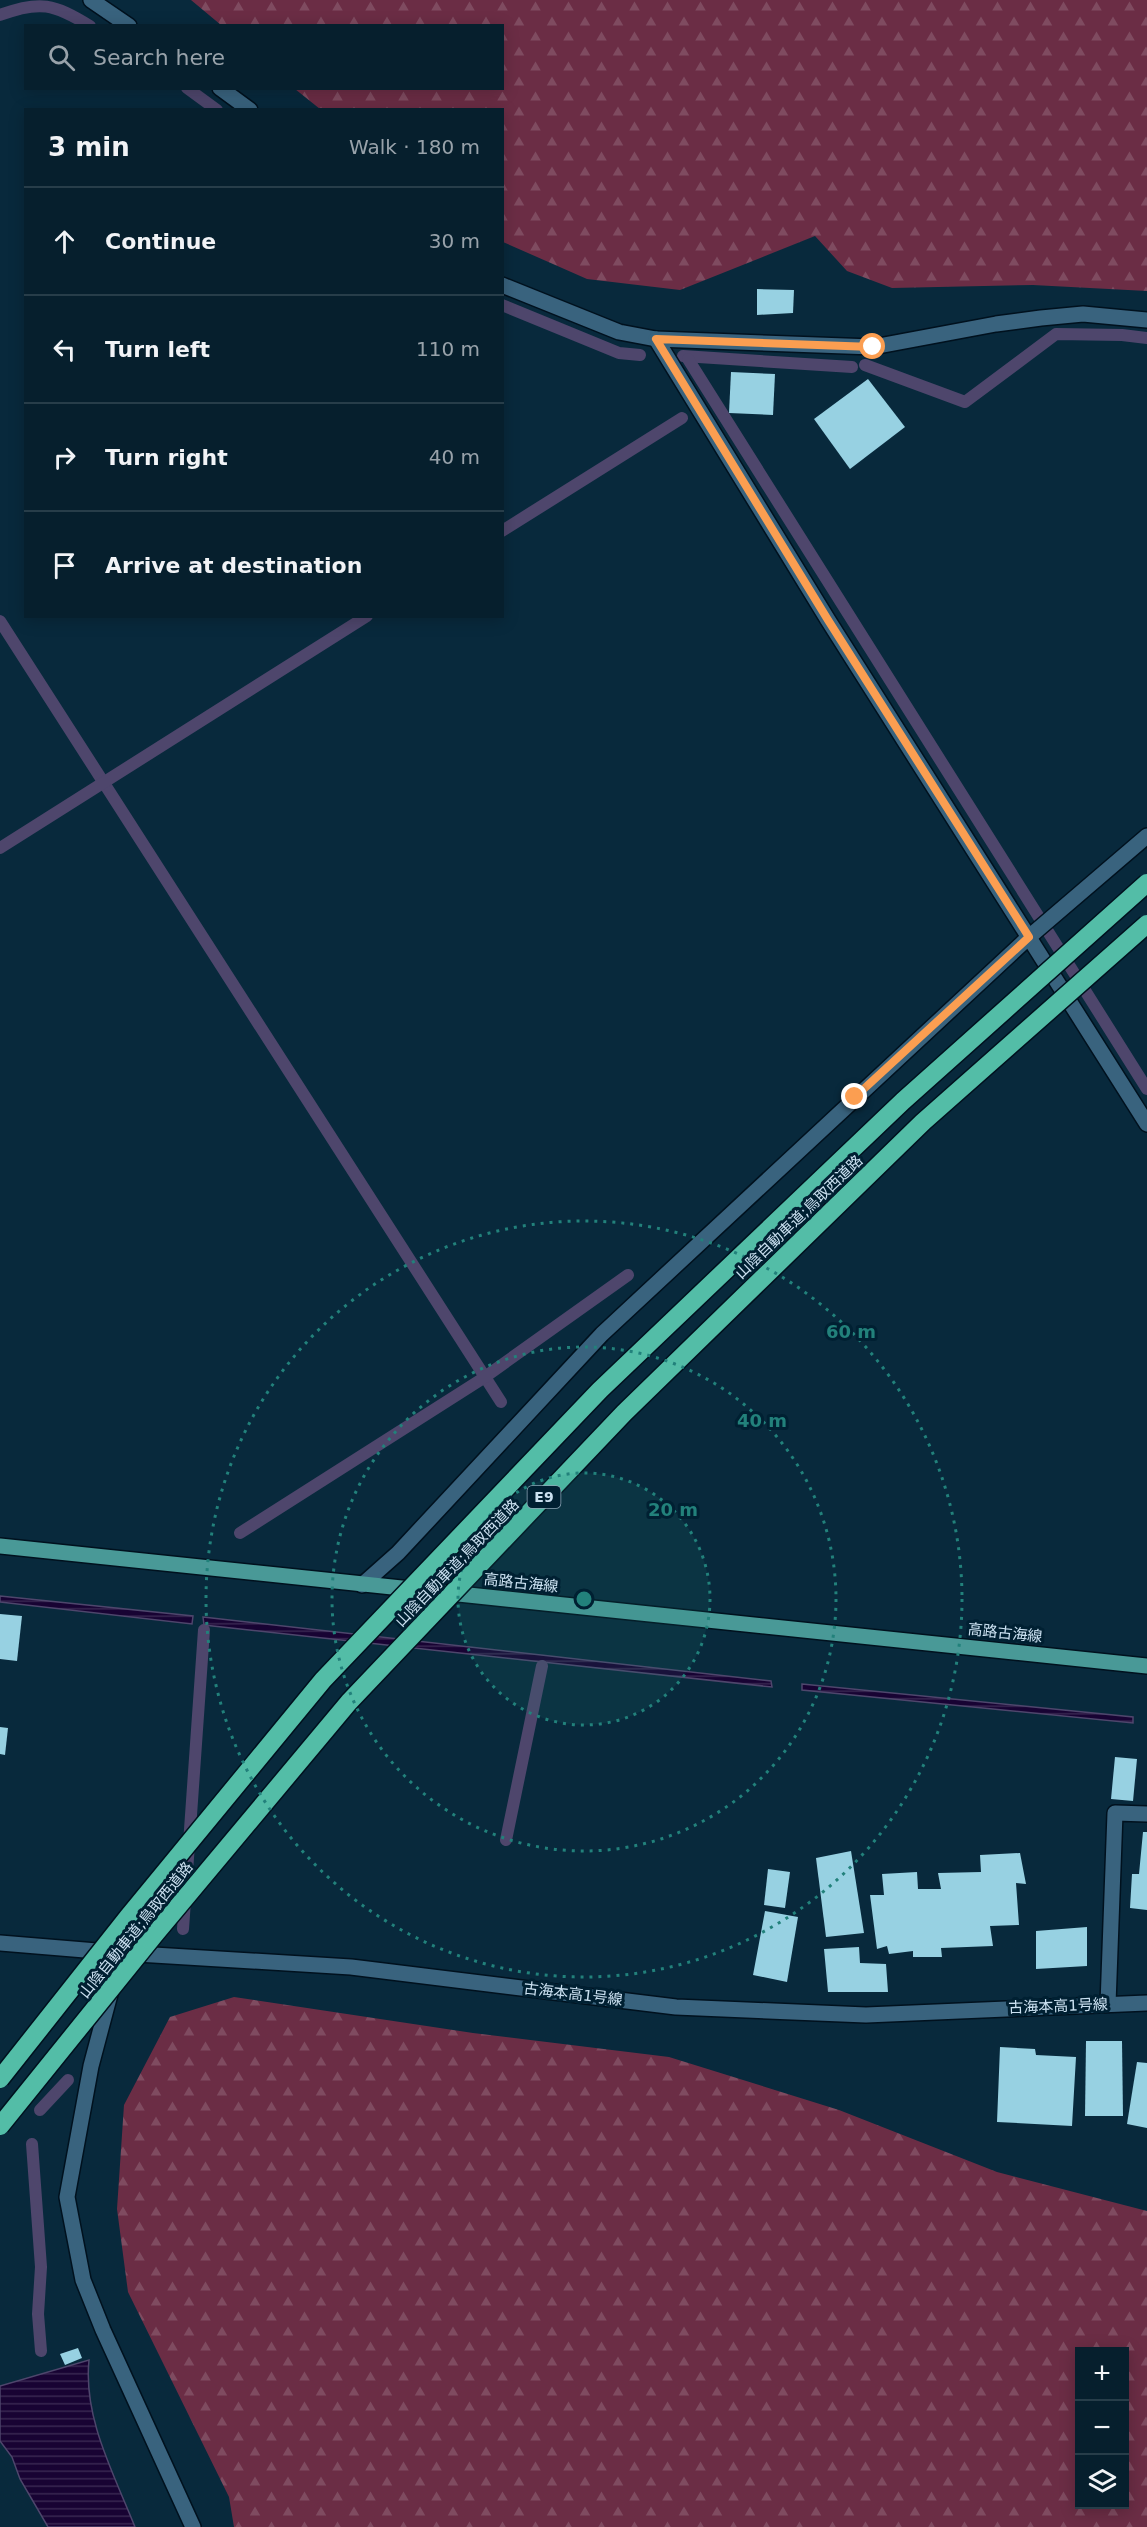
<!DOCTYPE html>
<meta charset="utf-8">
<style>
:root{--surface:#061f2d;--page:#142c39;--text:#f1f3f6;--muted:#98a2aa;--line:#273d49}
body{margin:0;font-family:"DejaVu Sans","Noto Sans JP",sans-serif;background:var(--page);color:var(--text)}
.controls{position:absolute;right:18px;bottom:18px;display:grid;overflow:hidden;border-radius:0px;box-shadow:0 3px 15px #0003}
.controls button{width:54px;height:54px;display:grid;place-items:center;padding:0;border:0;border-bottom:2px solid var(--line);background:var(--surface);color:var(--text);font:30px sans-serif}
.stop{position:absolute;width:18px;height:18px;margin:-14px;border:4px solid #fb9e51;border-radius:50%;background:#fff}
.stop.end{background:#fb9e51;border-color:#fff;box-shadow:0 2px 6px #0008}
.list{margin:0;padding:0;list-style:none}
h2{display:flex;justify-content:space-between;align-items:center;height:78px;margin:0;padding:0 24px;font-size:26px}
h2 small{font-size:20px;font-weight:400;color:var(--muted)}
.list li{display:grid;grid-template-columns:39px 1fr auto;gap:18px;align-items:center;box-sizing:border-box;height:108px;padding:0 24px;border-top:2px solid var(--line)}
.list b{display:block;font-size:22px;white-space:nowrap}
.list em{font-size:20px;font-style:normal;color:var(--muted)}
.icon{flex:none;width:33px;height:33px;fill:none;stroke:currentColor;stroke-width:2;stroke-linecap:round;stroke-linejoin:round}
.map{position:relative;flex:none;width:1147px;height:2527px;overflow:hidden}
.search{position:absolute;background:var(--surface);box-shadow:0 3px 15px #0003;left:24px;top:24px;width:480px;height:66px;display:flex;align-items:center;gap:15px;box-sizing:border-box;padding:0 21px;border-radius:0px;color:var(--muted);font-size:22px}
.panel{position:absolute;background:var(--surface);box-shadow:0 3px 15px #0003;left:24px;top:108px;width:480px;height:510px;border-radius:0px}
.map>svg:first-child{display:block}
.forest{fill:url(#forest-firs);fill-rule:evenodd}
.water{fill:url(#water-rules);stroke:#4e466c;stroke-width:1.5}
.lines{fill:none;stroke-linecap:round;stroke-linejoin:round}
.stream{stroke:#4e466c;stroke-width:12}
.building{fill:#97d1e2}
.minor-casing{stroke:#00111e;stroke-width:18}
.major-casing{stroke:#00111e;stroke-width:18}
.minor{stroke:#39637e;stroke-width:15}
.major{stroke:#499997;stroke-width:15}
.highway-bridge-casing{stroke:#00111e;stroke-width:21;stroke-linecap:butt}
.highway-bridge{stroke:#53bda7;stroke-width:18}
.route{stroke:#fb9e51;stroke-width:8}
.ring{fill:none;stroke:#22817b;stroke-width:3;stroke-dasharray:3 6}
.labels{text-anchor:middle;stroke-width:6;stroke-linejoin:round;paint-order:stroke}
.shield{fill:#002032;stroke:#8ea7b8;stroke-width:1.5}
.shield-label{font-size:14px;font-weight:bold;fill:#cbe1f1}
.street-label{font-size:15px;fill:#cbe1f1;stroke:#002032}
.centre{fill:#22817b;stroke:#002032;stroke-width:3}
.ring-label{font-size:18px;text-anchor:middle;font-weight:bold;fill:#22817b;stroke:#002032;stroke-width:6;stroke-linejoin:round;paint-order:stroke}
</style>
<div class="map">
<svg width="1147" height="2527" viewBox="0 0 1147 2527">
<defs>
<pattern id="forest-firs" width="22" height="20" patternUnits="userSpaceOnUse" patternTransform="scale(1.5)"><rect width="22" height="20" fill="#6b2d45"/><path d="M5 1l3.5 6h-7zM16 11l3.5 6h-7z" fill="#7f4b60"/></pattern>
<pattern id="water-rules" width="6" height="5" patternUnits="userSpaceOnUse" patternTransform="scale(1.5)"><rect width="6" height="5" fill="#180333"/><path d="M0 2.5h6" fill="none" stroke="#382751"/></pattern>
</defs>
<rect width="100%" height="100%" fill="#08293c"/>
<g class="forest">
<polygon points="191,0 1147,0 1147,291 1033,285 892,288 847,271 815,236 680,290 587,279 503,242 502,110 320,109 295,89 502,88 502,26 221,25"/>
<path d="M234 1997 473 2033 669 2057 839 2110 997 2172 1147 2211V2527H234L229 2497 128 2292 117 2209 124 2105 170 2017ZM1080 2352H1124V2504H1080Z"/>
</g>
<g class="water">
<polygon points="0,1596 193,1616 192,1624 0,1602"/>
<polygon points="203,1617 771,1681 772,1687 204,1625"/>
<polygon points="802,1684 1133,1717 1133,1723 802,1690"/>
<path d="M89 2360C83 2418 114 2474 135 2527H48L20 2479 12 2457 0 2441V2386Z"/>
</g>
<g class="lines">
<g class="stream">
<path d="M0 15C40 0 54 4 90 26"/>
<polyline points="187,88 217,110"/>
<polyline points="502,305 619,353 640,355"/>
<polyline points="683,356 852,367"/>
<polyline points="688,359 1147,1089"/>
<polyline points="865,365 965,402 1056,334 1122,335 1147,338"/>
<polyline points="502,531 682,418"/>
<polyline points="0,621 501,1402"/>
<polyline points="0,848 367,616"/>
<polyline points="240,1533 482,1379 628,1275"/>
<polyline points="506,1840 542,1666"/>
<polyline points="183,1929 204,1630"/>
<polyline points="40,2110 68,2080"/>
<polyline points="32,2144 41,2267 38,2314 41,2351"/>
</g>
</g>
<g class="building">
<polygon points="757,289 794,290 793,313 757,315"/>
<polygon points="731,372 775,374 773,415 729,413"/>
<polygon points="868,379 905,427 850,469 814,419"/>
<polygon points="0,1614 22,1616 17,1661 0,1659"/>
<polygon points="0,1727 8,1728 5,1755 0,1754"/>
<polygon points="1115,1757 1137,1759 1133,1801 1111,1799"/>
<polygon points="1143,1832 1147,1832 1147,1910 1130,1908 1132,1874 1139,1874"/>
<polygon points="851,1851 864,1933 826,1937 816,1858"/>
<polygon points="1020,1853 1026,1884 1016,1883 1019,1925 990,1926 993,1946 941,1948 942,1957 913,1957 913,1951 889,1954 887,1946 877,1949 870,1895 884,1895 882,1874 917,1872 918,1889 941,1889 938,1873 981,1872 980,1855"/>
<polygon points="768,1869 790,1872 785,1908 764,1905"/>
<polygon points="765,1911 798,1917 787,1982 753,1975"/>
<polygon points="1087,1927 1087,1966 1036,1969 1036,1931"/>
<polygon points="859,1947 860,1963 886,1964 888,1992 828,1992 824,1949"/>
<polygon points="1086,2041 1122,2041 1123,2116 1085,2116"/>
<polygon points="1000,2047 1035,2049 1036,2055 1076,2057 1072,2126 997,2122"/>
<polygon points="1137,2062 1147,2063 1147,2128 1127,2124"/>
<polygon points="78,2348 82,2358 65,2365 60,2354"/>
</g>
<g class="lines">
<g class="minor-casing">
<g id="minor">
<polyline points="91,0 129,26"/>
<polyline points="220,88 250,110"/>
<polyline points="502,285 619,332 656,339 873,347 996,324 1041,318 1083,314 1147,320"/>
<polyline points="656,339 828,620 1147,1124"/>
<polyline points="362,1585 398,1553 602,1334 1029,937 1147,836"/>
<polyline points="0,1943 121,1953 351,1967 676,2007 866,2015 1147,2003"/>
<polyline points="121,1953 91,2066 67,2197 83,2280 103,2330 193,2527"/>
<polyline points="1108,2004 1115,1813 1147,1814"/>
</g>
</g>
<g class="major-casing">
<polyline id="major" points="0,1546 1147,1666"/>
</g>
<use href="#minor" class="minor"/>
<use href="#major" class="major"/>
<g class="highway-bridge-casing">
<g id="highway-bridge">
<polyline points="0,2079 128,1917 323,1680 600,1390 903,1101 1147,883"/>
<polyline points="0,2126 155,1934 349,1702 624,1413 923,1122 1147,924"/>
</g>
</g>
<use href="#highway-bridge" class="highway-bridge"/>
</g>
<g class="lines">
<polyline class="route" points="855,1097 1029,937 828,620 656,339 873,347"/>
</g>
<circle cx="584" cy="1599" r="126" fill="#22817b" fill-opacity=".12"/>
<g class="ring">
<circle cx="584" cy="1599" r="126"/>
<circle cx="584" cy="1599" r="252"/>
<circle cx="584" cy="1599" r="378"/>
</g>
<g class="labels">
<rect class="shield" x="527.5" y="1486" width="33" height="22" rx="4.5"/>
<g class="shield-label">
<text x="544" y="1502">E9</text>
</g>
<g class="street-label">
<text transform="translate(799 1217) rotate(-44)" y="5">山陰自動車道;鳥取西道路</text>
<text transform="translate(457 1563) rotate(-46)" y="5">山陰自動車道;鳥取西道路</text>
<text transform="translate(521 1583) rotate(6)" y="5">高路古海線</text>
<text transform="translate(1005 1633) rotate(6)" y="5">高路古海線</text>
<text transform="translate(136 1930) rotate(-51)" y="5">山陰自動車道;鳥取西道路</text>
<text transform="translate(573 1994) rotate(7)" y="5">古海本高1号線</text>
<text transform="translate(1058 2006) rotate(-2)" y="5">古海本高1号線</text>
</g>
</g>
<circle cx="584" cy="1599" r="9" class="centre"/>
<g class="ring-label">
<text x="851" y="1338">60 m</text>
<text x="762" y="1427">40 m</text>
<text x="673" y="1516">20 m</text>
</g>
</svg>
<div class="controls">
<button>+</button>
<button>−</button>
<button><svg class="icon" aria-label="layers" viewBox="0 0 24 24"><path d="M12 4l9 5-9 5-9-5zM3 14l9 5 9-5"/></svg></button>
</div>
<div class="stop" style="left:873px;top:347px"></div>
<div class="stop end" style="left:855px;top:1097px"></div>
<div class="search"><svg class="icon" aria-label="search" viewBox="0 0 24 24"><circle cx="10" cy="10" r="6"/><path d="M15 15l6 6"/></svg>Search here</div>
<section class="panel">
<h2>3 min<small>Walk · 180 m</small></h2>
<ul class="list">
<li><svg class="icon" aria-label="ahead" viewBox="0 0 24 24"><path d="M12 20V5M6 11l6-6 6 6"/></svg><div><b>Continue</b></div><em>30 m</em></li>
<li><svg class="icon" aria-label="left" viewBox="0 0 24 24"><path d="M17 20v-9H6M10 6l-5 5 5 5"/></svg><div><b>Turn left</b></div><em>110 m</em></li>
<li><svg class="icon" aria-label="right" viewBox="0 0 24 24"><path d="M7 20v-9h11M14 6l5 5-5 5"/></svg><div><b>Turn right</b></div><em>40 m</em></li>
<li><svg class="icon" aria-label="arrive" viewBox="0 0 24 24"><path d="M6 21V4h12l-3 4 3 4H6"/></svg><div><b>Arrive at destination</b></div></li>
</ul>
</section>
</div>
